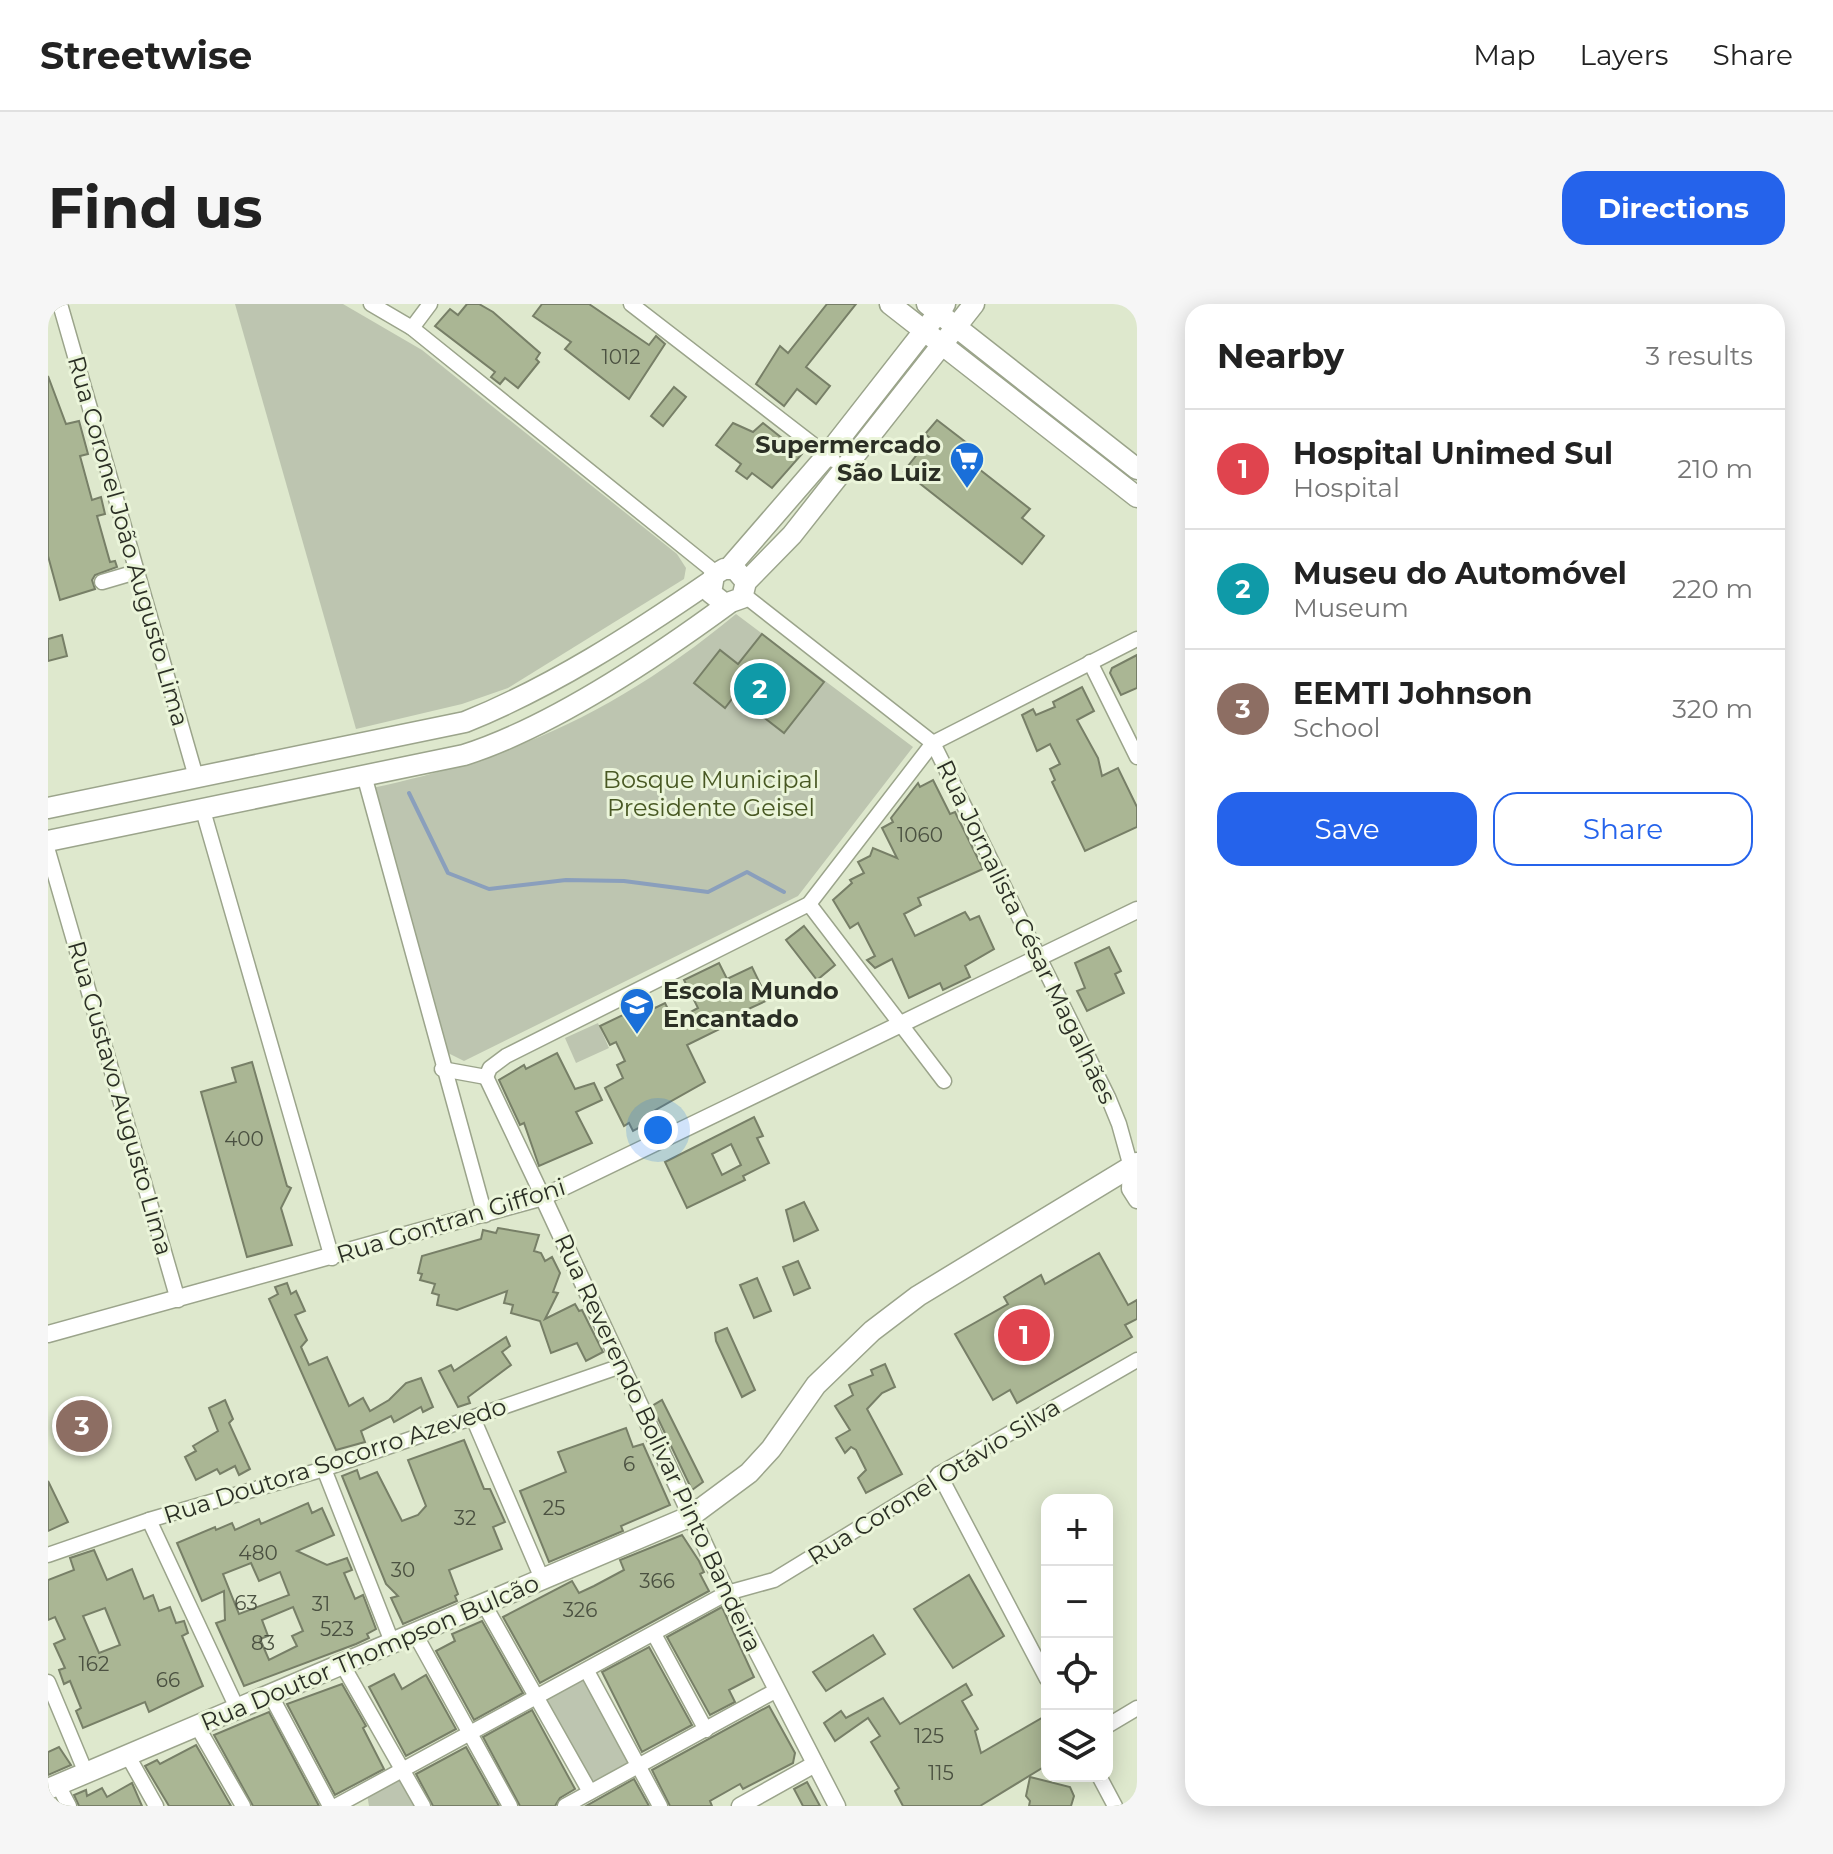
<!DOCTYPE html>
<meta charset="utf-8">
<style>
:root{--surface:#fff;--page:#f6f6f6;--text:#222;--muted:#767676;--line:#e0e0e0;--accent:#2563eb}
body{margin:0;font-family:Montserrat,sans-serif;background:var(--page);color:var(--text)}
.controls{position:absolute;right:24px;bottom:24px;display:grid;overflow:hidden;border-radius:16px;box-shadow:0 4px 20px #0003}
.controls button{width:72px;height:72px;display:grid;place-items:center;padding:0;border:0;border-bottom:2px solid var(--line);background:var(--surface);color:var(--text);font:40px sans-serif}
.you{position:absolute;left:610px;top:826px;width:28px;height:28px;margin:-20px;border:6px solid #fff;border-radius:50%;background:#1a73e8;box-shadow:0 0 0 12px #1a73e833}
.badge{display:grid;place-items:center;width:52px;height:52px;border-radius:50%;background:var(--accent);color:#fff;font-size:26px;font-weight:700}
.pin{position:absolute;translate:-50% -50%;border:4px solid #fff;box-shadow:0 2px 8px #0006}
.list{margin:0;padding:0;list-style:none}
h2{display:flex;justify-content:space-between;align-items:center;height:104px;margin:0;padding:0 32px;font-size:34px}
h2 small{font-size:26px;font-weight:400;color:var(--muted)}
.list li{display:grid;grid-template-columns:52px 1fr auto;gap:24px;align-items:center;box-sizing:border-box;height:120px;padding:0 32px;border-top:2px solid var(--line)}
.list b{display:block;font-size:30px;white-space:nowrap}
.list p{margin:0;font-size:26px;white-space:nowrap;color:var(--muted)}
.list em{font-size:26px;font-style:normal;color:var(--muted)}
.actions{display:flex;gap:16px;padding:24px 32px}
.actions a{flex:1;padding:18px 0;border:2px solid var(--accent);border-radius:24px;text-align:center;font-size:28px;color:var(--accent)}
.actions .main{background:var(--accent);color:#fff}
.icon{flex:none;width:44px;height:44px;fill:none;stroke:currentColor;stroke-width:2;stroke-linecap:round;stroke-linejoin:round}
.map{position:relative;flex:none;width:1089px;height:1502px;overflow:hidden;border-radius:24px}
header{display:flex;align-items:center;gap:48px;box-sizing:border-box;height:112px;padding:0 40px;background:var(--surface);border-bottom:2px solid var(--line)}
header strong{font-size:38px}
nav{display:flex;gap:44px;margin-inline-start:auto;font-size:28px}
.intro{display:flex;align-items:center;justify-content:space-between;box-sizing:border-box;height:192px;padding:0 48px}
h1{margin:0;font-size:56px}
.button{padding:20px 36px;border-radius:24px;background:var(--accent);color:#fff;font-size:28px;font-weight:700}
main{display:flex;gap:48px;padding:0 48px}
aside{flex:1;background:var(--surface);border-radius:24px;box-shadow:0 4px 20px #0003}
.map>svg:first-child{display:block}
.green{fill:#bdc5b0}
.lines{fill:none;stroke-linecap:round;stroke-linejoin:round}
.stream{stroke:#8a9fbc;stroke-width:4}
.building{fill:#aab694;stroke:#777f67;stroke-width:2;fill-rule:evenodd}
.minor-casing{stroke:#9ba48b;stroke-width:17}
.tertiary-casing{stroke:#9ba48b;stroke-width:19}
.secondary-casing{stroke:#9ba48b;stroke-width:23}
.minor{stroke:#fff;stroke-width:14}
.tertiary{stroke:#fff;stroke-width:16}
.secondary{stroke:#fff;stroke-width:20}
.labels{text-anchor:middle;stroke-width:6;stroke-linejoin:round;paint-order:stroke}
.number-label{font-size:20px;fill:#4b5141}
.poi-label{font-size:24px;font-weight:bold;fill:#2b2f25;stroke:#ebf5da;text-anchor:end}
.street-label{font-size:24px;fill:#2b2f25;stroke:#ebf5da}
.park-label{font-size:24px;fill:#485823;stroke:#ebf5da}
</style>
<header>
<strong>Streetwise</strong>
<nav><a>Map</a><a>Layers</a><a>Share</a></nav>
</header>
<div class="intro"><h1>Find us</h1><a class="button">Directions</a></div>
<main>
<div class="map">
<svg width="1089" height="1502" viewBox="0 0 1089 1502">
<rect width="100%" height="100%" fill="#dee8cd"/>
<g class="green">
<polygon points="187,0 295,0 374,46 629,250 638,264 636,275 460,384 414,400 308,425"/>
<path d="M688 310 865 443 750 592 416 757 400 749 324 484C470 453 573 405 688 310Z"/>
<polygon points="550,719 561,744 528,759 517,734"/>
<polygon points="534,1375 579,1454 579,1460 547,1477 540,1475 497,1398 498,1393"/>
<polygon points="351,1471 370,1502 321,1502 319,1490"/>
</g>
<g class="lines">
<polyline class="stream" points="361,489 400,569 441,585 518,576 576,577 660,588 699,568 736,588"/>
</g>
<g class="building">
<polygon points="419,0 431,0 445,8 492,49 488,55 491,58 470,84 457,74 452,80 443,73 447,68 387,22 402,5 410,11"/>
<polygon points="494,0 541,0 601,41 608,32 617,40 581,95 517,45 523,38 485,12"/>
<polygon points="779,0 808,0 758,63 782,82 768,100 749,85 736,102 708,80 732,42 740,49"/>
<polygon points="0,72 18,120 31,117 40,150 32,152 44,196 53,193 57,210 49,212 62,258 67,257 69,263 47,271 44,276 47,285 12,296 0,252"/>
<polygon points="626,83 638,93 615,122 603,112"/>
<polygon points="889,116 924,143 917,154 982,205 974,214 996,232 974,260 856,167 882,134 877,130"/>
<polygon points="685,119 705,128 715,119 754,150 724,184 704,169 699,175 688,167 693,160 668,141"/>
<polygon points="714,330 776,378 736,429 687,391 677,404 646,379 672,346 690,360"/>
<polygon points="14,331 19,352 0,357 0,335"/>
<polygon points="1089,351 1089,384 1073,391 1062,369 1064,364"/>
<polygon points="1034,383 1046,407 1029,416 1050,454 1054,472 1070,464 1089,503 1089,523 1037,547 1004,478 1007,476 1002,465 1012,460 1002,440 989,447 974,411 985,405 988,411 1007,403 1005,398"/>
<polygon points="885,476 902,510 907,508 935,565 870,594 873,601 856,610 867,632 917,608 922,616 931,612 946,645 917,662 922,673 895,686 892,679 861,694 844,655 827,664 819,656 827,652 810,619 802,624 785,596 804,579 802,576 816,569 810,558 822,552 825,544 849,554 834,524 845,518 843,514 870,479 872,483"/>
<polygon points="756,622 787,661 769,676 738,636"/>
<polygon points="1061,643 1073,667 1067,670 1076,689 1039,707 1029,687 1037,684 1027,659"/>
<polygon points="671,659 679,675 704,663 720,696 696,707 698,712 639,741 657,778 597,812 600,819 585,827 581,819 576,822 557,784 575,774 569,761 577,757 568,738 562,741 552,722 602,698 607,704 617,699 626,717 650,704 636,676"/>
<polygon points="509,749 527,785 546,779 554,796 528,808 544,839 491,862 476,819 472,821 451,776 476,761 478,765"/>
<polygon points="204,758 239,882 243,884 233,904 244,941 199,953 153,788 188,778 184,764"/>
<path d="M706 813 715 832 709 834 721 859 695 872 697 876 639 904 617 858ZM683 840 693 861 674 871 664 850Z"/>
<polygon points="756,898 770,926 746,937 738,906"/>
<polygon points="450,924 491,931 486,947 493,949 497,957 504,953 512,969 505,988 510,989 497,1015 527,1000 531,1007 534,1006 555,1048 538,1057 529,1039 503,1049 492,1017 463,1009 465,1001 456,999 459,987 409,1006 389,1001 391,991 384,989 387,980 372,976 374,970 370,969 374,952 433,935 435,926 448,929"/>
<polygon points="1051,949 1080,1001 1089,996 1089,1015 1077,1021 1084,1033 969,1099 962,1086 945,1096 907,1030 960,1000 956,993 993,971 997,980"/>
<polygon points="750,957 762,984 746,991 735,963"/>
<polygon points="709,974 723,1007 706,1014 692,981"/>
<polygon points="239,979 243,990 248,987 257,1007 247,1011 259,1036 253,1043 261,1061 279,1053 301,1102 315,1094 322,1107 341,1096 358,1079 373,1074 385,1103 375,1108 373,1103 346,1118 343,1112 313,1127 317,1138 288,1146 221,995 230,990 227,983"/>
<polygon points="679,1024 707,1086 694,1093 668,1037 667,1029"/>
<polygon points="458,1033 462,1042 454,1048 463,1061 420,1093 422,1099 410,1103 391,1067 403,1061 406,1067"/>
<polygon points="837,1060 847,1083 834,1089 819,1105 854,1170 818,1189 810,1174 818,1166 808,1146 803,1143 797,1149 788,1134 802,1126 787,1102 805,1091 801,1081 825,1071 823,1066"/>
<polygon points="177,1096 185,1115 181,1119 202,1165 191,1171 187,1162 172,1170 169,1165 148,1176 137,1153 148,1147 145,1142 170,1127 161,1104"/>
<polygon points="614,1096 655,1178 644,1186 604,1102"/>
<polygon points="578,1124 585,1143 595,1140 622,1201 573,1222 575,1227 501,1258 472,1187 518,1168 510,1148"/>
<polygon points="416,1136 436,1185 442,1185 457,1218 445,1223 454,1245 401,1266 410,1290 407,1292 409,1297 355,1320 343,1294 350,1292 338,1280 294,1172 309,1166 312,1175 329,1168 354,1217 370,1211 378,1202 360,1156"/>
<polygon points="0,1177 20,1218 0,1227"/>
<path d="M260 1199 264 1209 274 1204 286 1231 249 1247 279 1261 299 1254 304 1266 296 1269 307 1295 315 1291 328 1325 319 1330 321 1334 308 1340 196 1382 168 1319 177 1316 176 1287 154 1297 129 1239 167 1223 168 1226 184 1219 187 1226 211 1215 213 1220ZM203 1259 211 1277 232 1268 241 1291 191 1310 175 1270ZM245 1303 255 1327 244 1332 249 1342 221 1356 212 1335 220 1332 214 1316Z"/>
<polygon points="634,1231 651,1257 656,1268 652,1270 661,1287 492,1379 455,1313 524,1277 531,1289 546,1282 576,1266 572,1256"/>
<path d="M46 1246 59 1276 84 1265 96 1295 105 1291 111 1307 122 1303 128 1319 136 1317 140 1329 134 1332 155 1382 101 1408 97 1398 35 1424 28 1407 33 1404 22 1377 16 1380 11 1366 17 1364 6 1340 17 1335 7 1313 0 1316V1276L26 1266 22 1254ZM57 1304 72 1341 51 1349 35 1312Z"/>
<polygon points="921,1271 956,1332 905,1364 866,1305"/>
<polygon points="674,1303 706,1373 681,1386 687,1398 662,1411 619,1333"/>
<polygon points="434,1317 475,1389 426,1416 388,1347 407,1337 404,1330"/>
<polygon points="825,1331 837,1350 778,1387 765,1368"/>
<polygon points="601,1343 644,1421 594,1448 554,1368"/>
<polygon points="346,1370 354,1385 378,1371 408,1425 358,1452 321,1383"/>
<polygon points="294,1380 318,1422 315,1424 336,1465 287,1491 239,1400"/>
<polygon points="918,1380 924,1391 914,1397 930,1425 927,1427 933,1449 999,1411 999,1461 932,1502 855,1502 847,1487 851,1484 823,1438 832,1432 820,1414 787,1437 776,1419 793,1407 798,1414 835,1394 852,1420"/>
<polygon points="721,1402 747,1449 745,1459 695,1485 692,1480 662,1497 664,1502 622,1502 604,1466"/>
<polygon points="484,1406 527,1485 512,1494 507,1502 472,1502 435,1433"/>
<polygon points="221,1408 271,1502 205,1502 166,1431"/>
<polygon points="148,1441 183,1502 121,1502 97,1462 109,1456 112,1460"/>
<polygon points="11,1443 23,1461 0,1471 0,1448"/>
<polygon points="418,1443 451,1502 385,1502 368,1470"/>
<polygon points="982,1473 1022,1483 1026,1492 1023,1502 981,1502 982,1497 978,1492"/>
<polygon points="586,1475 601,1502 538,1502"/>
<polygon points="759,1478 772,1502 755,1502 746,1485"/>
<polygon points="84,1479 94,1502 31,1502 26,1491 38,1486 39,1492 54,1484 59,1493"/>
</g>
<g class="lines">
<g class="minor-casing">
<g id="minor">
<polyline points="12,0 148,473"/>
<polyline points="323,0 364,24 668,269"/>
<polyline points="583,0 785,156"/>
<polyline points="364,24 382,0"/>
<polyline points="54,278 88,268"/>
<polyline points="696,291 885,439 1060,793 1071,820 1083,863"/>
<polyline points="1042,358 1089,453"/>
<polyline points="316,471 437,911"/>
<polyline points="154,503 284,954"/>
<polyline points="0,547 130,996"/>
<polyline points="761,600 896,777"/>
<polyline points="394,765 438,773"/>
<polyline points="438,773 442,764 458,752 761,600 885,439 1089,335"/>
<polyline points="438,773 495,893"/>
<polyline points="425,1114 495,1277"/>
<polyline points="276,1165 344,1338"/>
<polyline points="891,1170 999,1375"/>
<polyline points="101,1216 189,1404"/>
<polyline points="0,1251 101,1216 276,1165 573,1062"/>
<polyline points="437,1302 542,1488"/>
<polyline points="366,1328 462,1502"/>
<polyline points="606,1330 658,1426"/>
<polyline points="294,1360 375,1502"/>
<polyline points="539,1367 612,1502"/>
<polyline points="0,1378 38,1469"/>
<polyline points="222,1390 282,1502"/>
<polyline points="149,1422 195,1502"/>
<polyline points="1059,1422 1089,1404"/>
<polyline points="80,1452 108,1502"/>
<polyline points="1051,1472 1067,1502"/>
<polyline points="10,1481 21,1502"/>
<polyline points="288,1502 679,1289 726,1276 881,1181 891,1170 1089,1056"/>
<polyline points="517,1502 727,1387"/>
</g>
</g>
<g class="tertiary-casing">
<g id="tertiary">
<polyline points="1083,863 1082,885 1089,896"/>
<polyline points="495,893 679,1289 789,1502"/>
<polyline points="0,1030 495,893 1089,606"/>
<polyline points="692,1502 767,1460"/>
</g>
</g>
<g class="secondary-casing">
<g id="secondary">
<polyline points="842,0 1089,193"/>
<polyline points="879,0 1089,165"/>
<polyline points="681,264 779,151 897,0"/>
<polyline points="698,278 687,265 676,265 666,271 663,289 677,300 694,294 698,278 744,231 926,0"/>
<path d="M0 504 417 418C504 383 586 330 663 277"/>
<path d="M0 537 416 451C504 423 605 355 680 300"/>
<polyline points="0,1485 643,1212 701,1169 723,1145 768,1081 824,1027 870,992 1089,859"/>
</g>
</g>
<use href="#minor" class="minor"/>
<use href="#tertiary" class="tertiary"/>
<use href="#secondary" class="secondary"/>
</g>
<defs>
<g id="supermarket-pin" transform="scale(1.8)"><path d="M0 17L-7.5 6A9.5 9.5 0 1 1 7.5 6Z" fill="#1a6fd9" stroke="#ebf5da"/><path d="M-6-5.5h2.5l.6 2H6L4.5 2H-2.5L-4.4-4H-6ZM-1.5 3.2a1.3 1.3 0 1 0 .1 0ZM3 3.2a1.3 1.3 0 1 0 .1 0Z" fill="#fff"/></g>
<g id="school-pin" transform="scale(1.8)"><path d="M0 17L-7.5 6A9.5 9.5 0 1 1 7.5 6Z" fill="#1a6fd9" stroke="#ebf5da"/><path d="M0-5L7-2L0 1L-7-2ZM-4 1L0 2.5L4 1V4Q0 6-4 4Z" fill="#fff"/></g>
</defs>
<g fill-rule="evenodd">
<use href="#supermarket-pin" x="919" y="155"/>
<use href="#school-pin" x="589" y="701"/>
</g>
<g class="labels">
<g class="number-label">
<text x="573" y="60">1012</text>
<text x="872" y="538">1060</text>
<text x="196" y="842">400</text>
<text x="581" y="1167">6</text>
<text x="506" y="1211">25</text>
<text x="417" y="1221">32</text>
<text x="210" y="1256">480</text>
<text x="355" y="1273">30</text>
<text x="609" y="1284">366</text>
<text x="198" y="1306">63</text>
<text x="273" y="1307">31</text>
<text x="532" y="1313">326</text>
<text x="289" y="1332">523</text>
<text x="215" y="1346">83</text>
<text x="46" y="1367">162</text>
<text x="120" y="1383">66</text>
<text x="881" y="1439">125</text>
<text x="893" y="1476">115</text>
</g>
<g class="poi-label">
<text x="893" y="149">Supermercado<tspan x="893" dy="28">São Luiz</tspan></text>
<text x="615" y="695" text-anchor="start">Escola Mundo<tspan x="615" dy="28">Encantado</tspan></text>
</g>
<g class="street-label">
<text transform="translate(80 237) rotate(74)" y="8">Rua Coronel João Augusto Lima</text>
<text transform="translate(978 628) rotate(64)" y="8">Rua Jornalista César Magalhães</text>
<text transform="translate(72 794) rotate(74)" y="8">Rua Gustavo Augusto Lima</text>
<text transform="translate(403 917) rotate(-17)" y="8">Rua Gontran Giffoni</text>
<text transform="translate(610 1139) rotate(65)" y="8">Rua Reverendo Bolivar Pinto Bandeira</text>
<text transform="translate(287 1157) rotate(-18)" y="8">Rua Doutora Socorro Azevedo</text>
<text transform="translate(886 1178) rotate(-32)" y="8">Rua Coronel Otávio Silva</text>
<text transform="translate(322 1349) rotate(-23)" y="8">Rua Doutor Thompson Bulcão</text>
</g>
<g class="park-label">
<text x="663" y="484">Bosque Municipal<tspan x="663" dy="28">Presidente Geisel</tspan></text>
</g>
</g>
</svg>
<div class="controls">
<button>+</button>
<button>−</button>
<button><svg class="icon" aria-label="locate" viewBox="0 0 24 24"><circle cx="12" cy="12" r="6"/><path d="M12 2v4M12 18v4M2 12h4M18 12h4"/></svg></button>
<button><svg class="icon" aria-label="layers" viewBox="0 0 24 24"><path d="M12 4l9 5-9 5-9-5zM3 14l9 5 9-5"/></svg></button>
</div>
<div class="you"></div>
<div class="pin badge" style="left:976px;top:1031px;background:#e0444e">1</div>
<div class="pin badge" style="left:712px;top:385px;background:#0f9aa8">2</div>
<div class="pin badge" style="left:34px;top:1122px;background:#8d6e63">3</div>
</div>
<aside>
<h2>Nearby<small>3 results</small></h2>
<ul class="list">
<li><span class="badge" style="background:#e0444e">1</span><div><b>Hospital Unimed Sul</b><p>Hospital</p></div><em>210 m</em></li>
<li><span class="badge" style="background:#0f9aa8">2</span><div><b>Museu do Automóvel</b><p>Museum</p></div><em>220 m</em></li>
<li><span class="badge" style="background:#8d6e63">3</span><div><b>EEMTI Johnson</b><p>School</p></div><em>320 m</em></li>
</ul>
<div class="actions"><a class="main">Save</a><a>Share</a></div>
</aside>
</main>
